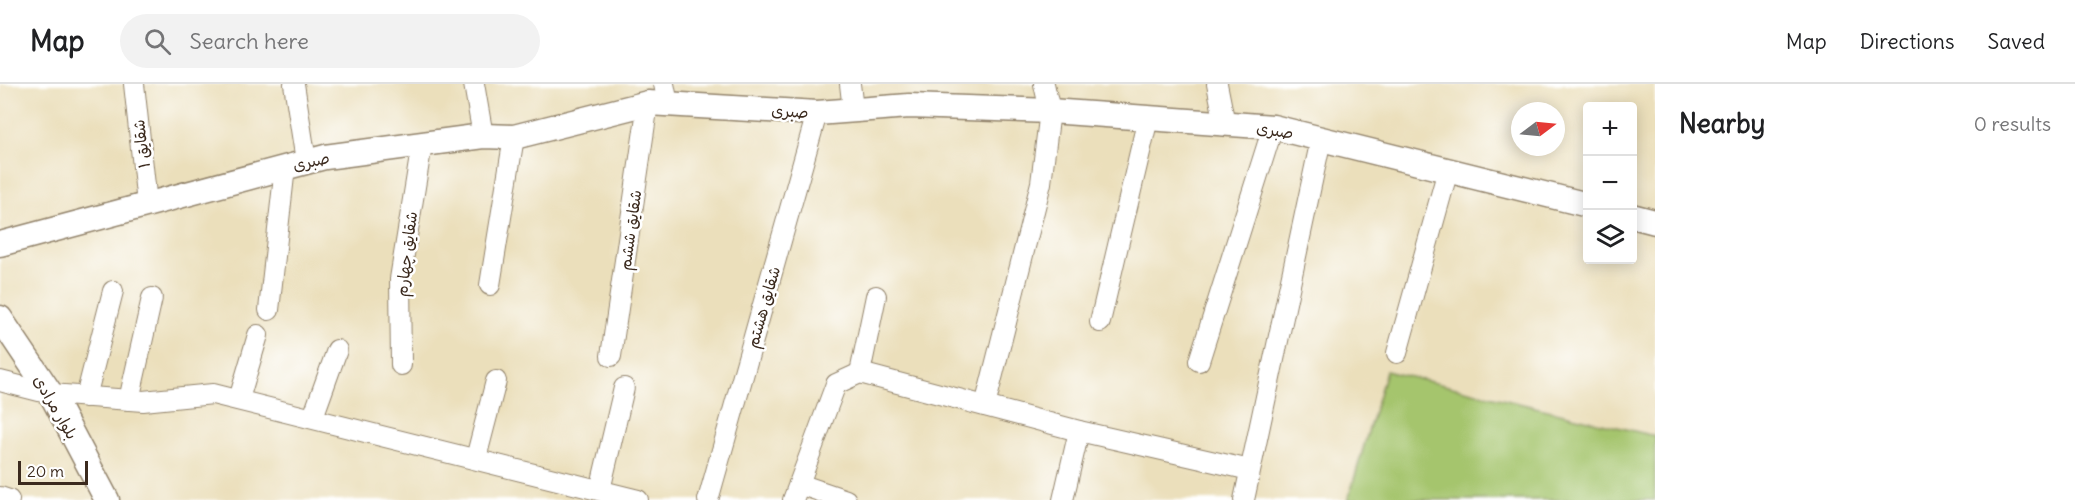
<!DOCTYPE html>
<meta charset="utf-8">
<style>
:root{--surface:#fff;--page:#f2f2f2;--text:#202124;--muted:#757577;--line:#e0e0e0}
body{margin:0;font-family:Delius,"Playpen Sans Arabic",sans-serif;background:var(--page);color:var(--text)}
.controls{position:absolute;right:18px;top:18px;display:grid;overflow:hidden;border-radius:6px;box-shadow:0 3px 15px #0003}
.controls button{width:54px;height:54px;display:grid;place-items:center;padding:0;border:0;border-bottom:2px solid var(--line);background:var(--surface);color:var(--text);font:30px sans-serif}
.compass{position:absolute;left:1511px;top:18px;width:54px;height:54px;border-radius:50%;background:var(--surface);box-shadow:0 3px 15px #0003;rotate:74deg}
.scale{position:absolute;left:18px;bottom:15px;width:70px;box-sizing:border-box;padding-left:6px;border:3px solid #3b2a1e;border-top:0;font-size:16px;line-height:21px;white-space:nowrap;color:#3b2a1e;-webkit-text-stroke:4px #fff;paint-order:stroke}
.list{margin:0;padding:0;list-style:none}
h2{display:flex;justify-content:space-between;align-items:center;height:78px;margin:0;padding:0 24px;font-size:26px}
h2 small{font-size:20px;font-weight:400;color:var(--muted)}
.icon{flex:none;width:33px;height:33px;fill:none;stroke:currentColor;stroke-width:2;stroke-linecap:round;stroke-linejoin:round}
.map{position:relative;flex:none;width:1655px;height:416px;overflow:hidden}
header{display:flex;align-items:center;gap:36px;box-sizing:border-box;height:84px;padding:0 30px;background:var(--surface);border-bottom:2px solid var(--line)}
header strong{font-size:28px}
nav{display:flex;gap:33px;margin-inline-start:auto;font-size:21px}
.search{width:420px;height:54px;background:var(--page);display:flex;align-items:center;gap:15px;box-sizing:border-box;padding:0 21px;border-radius:33px;color:var(--muted);font-size:22px}
main{display:flex}
aside{flex:1;background:var(--surface)}
.map>svg:first-child{display:block}
.green{fill:#a5c56d;stroke:#707846;stroke-width:1.5}
.lines{fill:none;stroke-linecap:round;stroke-linejoin:round}
.minor-casing{stroke:#93846c;stroke-width:22}
.tertiary-casing{stroke:#93846c;stroke-width:27}
.minor{stroke:#fff;stroke-width:20}
.tertiary{stroke:#fff;stroke-width:24}
.labels{text-anchor:middle;stroke-width:5;stroke-linejoin:round;paint-order:stroke}
.street-label{font-size:16px;fill:#3b2a1e;stroke:#fff}
</style>
<header>
<strong>Map</strong>
<div class="search"><svg class="icon" aria-label="search" viewBox="0 0 24 24"><circle cx="10" cy="10" r="6"/><path d="M15 15l6 6"/></svg>Search here</div>
<nav><a>Map</a><a>Directions</a><a>Saved</a></nav>
</header>
<main>
<div class="map">
<svg width="1655" height="416" viewBox="0 0 1655 416">
<rect width="100%" height="100%" fill="#fff"/>
<filter id="ink" filterUnits="userSpaceOnUse"><feTurbulence type="fractalNoise" baseFrequency=".0167" numOctaves="2"/><feDisplacementMap in="SourceGraphic" scale="12" xChannelSelector="R" yChannelSelector="G"/><feConvolveMatrix kernelMatrix="1 2 1 2 8 2 1 2 1" color-interpolation-filters="sRGB"/></filter>
<filter id="wash" filterUnits="userSpaceOnUse"><feTurbulence type="fractalNoise" baseFrequency=".008" numOctaves="4" result="noise"/><feDisplacementMap in="SourceGraphic" scale="24" xChannelSelector="R" yChannelSelector="G"/><feGaussianBlur stdDeviation="1.35" result="paint"/><feColorMatrix in="noise" values="0 0 0 0 0 0 0 0 0 0 0 0 0 0 0 0 0 1.4 0 .05"/><feComposite in="paint" operator="in"/></filter>
<g filter="url(#wash)">
<rect width="100%" height="100%" fill="#ebdfbb"/>
<polygon class="green" points="1386,287 1655,352 1655,416 1348,416"/>
</g>
<g filter="url(#ink)">
<g class="lines">
<g class="minor-casing">
<g id="minor">
<polyline points="134,0 147,120"/>
<polyline points="294,0 306,77"/>
<polyline points="474,0 483,52"/>
<polyline points="664,0 668,20"/>
<polyline points="850,0 853,26"/>
<polyline points="1217,0 1225,40"/>
<polyline points="490,201 514,53"/>
<polyline points="269,226 285,83"/>
<polyline points="1100,238 1148,34"/>
<polyline points="1397,269 1448,86"/>
<polyline points="611,272 648,19"/>
<polyline points="1199,277 1273,43"/>
<polyline points="401,281 400,195 422,60"/>
<polyline points="860,289 876,212"/>
<polyline points="0,297 51,310 143,317 213,310 638,416"/>
<polyline points="86,313 113,207"/>
<polyline points="239,315 258,251"/>
<polyline points="129,316 152,214"/>
<polyline points="985,322 1041,99 1050,27 1044,0"/>
<polyline points="313,333 337,266"/>
<polyline points="476,374 496,297"/>
<polyline points="799,400 846,416"/>
<polyline points="600,406 624,304"/>
<polyline points="0,413 9,416"/>
<polyline points="708,416 817,29"/>
<polyline points="793,416 836,300 860,289 1079,347 1250,386"/>
<polyline points="1063,416 1079,347"/>
<polyline points="1244,416 1321,55"/>
</g>
</g>
<g class="tertiary-casing">
<g id="tertiary">
<polyline points="1632,132 1655,138"/>
<polyline points="0,160 325,73 483,52 514,53 648,19 817,29 909,22 1050,27 1273,43 1588,121"/>
<polyline points="0,234 51,310 107,416"/>
</g>
</g>
<use href="#minor" class="minor"/>
<use href="#tertiary" class="tertiary"/>
</g>
</g>
<g class="labels">
<g class="street-label">
<text transform="translate(790 27) rotate(4)" y="6">صبری</text>
<text transform="translate(1275 46) rotate(9)" y="6">صبری</text>
<text transform="translate(141 60) rotate(-97)" y="6">شقایق ۱</text>
<text transform="translate(311 77) rotate(-13)" y="6">صبری</text>
<text transform="translate(630 146) rotate(-82)" y="6">شقایق ششم</text>
<text transform="translate(406 170) rotate(-83)" y="6">شقایق چهارم</text>
<text transform="translate(763 223) rotate(-74)" y="6">شقایق هشتم</text>
<text transform="translate(56 323) rotate(60)" y="6">بلوار مرادی</text>
</g>
</g>
</svg>
<div class="controls">
<button>+</button>
<button>−</button>
<button><svg class="icon" aria-label="layers" viewBox="0 0 24 24"><path d="M12 4l9 5-9 5-9-5zM3 14l9 5 9-5"/></svg></button>
</div>
<svg class="compass" viewBox="-18 -18 36 36"><path d="M0-13l5 13h-10z" fill="#e53935"/><path d="M0 13l5-13h-10z" fill="#757577"/></svg>
<div class="scale">20 m</div>
</div>
<aside>
<h2>Nearby<small>0 results</small></h2>
<ul class="list">
</ul>
</aside>
</main>
